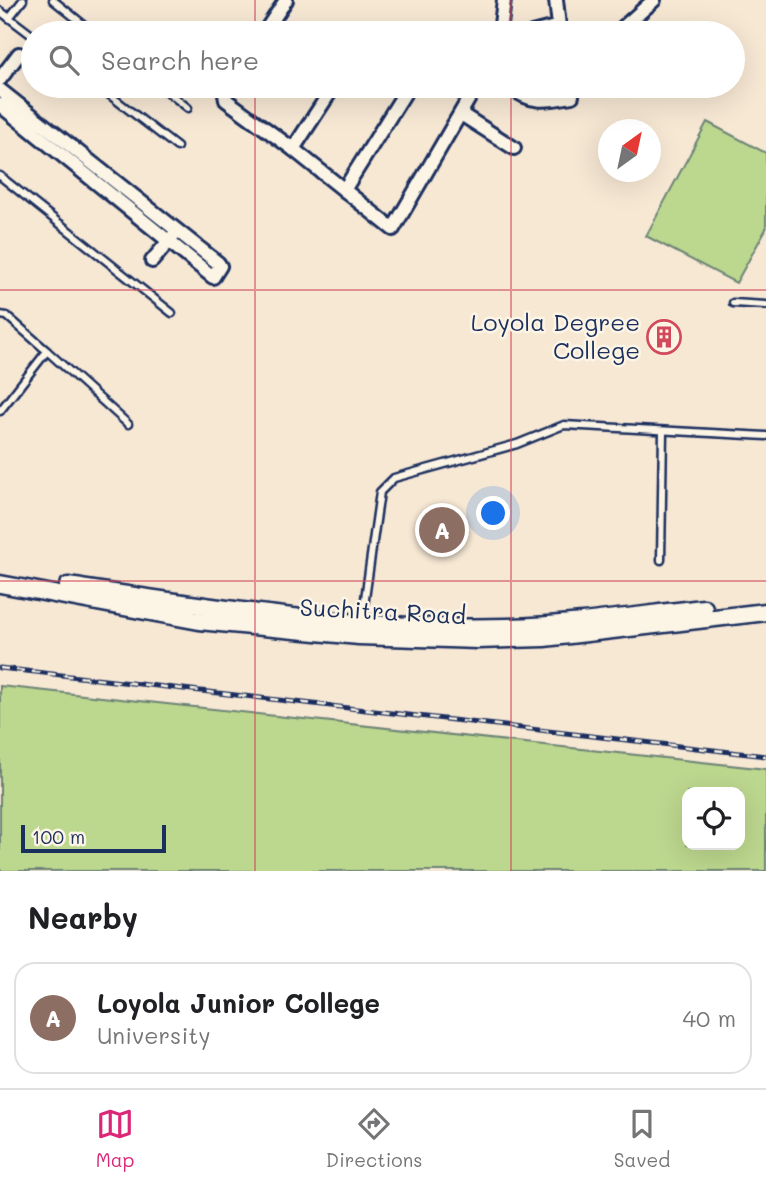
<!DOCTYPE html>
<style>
:root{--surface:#fff;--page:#f6f6f6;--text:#202124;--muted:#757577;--line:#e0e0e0;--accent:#db2777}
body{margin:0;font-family:Mali,sans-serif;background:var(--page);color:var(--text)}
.controls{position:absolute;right:21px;bottom:21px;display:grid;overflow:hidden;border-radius:14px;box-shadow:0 7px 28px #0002}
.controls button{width:63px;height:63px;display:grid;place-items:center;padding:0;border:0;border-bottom:2px solid var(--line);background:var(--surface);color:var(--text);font:35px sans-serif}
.compass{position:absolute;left:598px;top:119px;width:63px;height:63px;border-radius:50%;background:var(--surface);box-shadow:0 7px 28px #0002;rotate:33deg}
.scale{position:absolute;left:21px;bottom:18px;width:145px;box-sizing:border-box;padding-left:7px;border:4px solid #1b2f5e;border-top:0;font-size:19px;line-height:24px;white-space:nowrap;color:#1b2f5e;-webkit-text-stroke:5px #fcf5e5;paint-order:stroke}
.you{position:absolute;left:494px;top:514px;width:24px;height:24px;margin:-18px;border:5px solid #fff;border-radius:50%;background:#1a73e8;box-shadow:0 0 0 10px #1a73e833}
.badge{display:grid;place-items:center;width:46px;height:46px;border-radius:50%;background:var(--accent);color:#fff;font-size:23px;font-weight:700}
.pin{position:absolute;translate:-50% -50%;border:4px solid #fff;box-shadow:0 2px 7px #0006}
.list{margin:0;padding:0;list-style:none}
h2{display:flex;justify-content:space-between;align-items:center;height:91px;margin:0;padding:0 28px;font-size:30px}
h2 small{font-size:23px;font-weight:400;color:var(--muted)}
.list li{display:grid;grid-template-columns:46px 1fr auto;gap:21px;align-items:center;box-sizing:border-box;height:112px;margin:0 14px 14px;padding:0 14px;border:2px solid var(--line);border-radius:21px}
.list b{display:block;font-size:26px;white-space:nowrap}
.list p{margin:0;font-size:23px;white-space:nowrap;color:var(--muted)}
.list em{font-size:23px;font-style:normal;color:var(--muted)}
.icon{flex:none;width:38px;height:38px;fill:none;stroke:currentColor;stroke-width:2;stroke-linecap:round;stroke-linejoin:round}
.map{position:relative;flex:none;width:766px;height:871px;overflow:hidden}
.search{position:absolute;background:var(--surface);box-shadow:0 7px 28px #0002;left:21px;right:21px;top:21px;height:77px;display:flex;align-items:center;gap:18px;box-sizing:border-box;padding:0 24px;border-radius:38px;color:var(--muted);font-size:26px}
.sheet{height:217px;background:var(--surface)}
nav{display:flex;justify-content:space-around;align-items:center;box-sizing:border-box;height:98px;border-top:2px solid var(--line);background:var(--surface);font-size:19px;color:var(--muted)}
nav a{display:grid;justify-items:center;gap:4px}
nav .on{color:var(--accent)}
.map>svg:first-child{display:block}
.green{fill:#bcd78e;stroke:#6c8376;stroke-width:2;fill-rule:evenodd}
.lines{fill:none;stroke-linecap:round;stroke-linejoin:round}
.service-casing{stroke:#1b2f5e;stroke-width:11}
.minor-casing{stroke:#1b2f5e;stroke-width:18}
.secondary-casing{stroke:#1b2f5e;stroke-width:21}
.service{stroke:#fcf5e5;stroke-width:6}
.minor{stroke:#fcf5e5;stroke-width:12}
.secondary{stroke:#fcf5e5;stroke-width:16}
.rail-casing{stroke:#1b2f5e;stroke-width:5}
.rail{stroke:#fcf5e5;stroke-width:2.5;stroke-dasharray:8;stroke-linecap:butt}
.grid{fill:none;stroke:#d1495b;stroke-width:2;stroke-opacity:0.55}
.labels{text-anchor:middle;stroke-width:5;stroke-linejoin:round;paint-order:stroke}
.poi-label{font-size:24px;fill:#1b2f5e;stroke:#fcf5e5;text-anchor:end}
.street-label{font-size:24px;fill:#1b2f5e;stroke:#fcf5e5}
</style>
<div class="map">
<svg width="766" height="871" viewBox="0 0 766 871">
<rect width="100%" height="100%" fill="#f7e8d4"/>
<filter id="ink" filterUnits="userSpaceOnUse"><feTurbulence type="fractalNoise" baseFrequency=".0143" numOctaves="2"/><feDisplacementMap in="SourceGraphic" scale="14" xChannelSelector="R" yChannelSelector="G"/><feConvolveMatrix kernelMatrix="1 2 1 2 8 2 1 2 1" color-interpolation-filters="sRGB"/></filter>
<g filter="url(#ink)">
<g class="green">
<polygon points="707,122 766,153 766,229 736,283 646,236"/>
<path d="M0 686 766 769V871H0ZM687 792H740V845H687Z"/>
</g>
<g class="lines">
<g class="service-casing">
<g id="service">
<polyline points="53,0 94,33"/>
<polyline points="0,11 33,36"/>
<polyline points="9,18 23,0"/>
<polyline points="98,86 177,147"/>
<polyline points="160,86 188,108"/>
<polyline points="0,176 172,313"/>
<polyline points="733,303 766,305"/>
<polyline points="0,315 7,316 47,351"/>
<polyline points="0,411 47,351 128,424"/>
<polyline points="661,560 663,431"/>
<polyline points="362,620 380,492 394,478 517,444 564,425 766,436"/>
</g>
</g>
<g class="minor-casing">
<g id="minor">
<polyline points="264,33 286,0"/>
<polyline points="500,33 504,0"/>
<polyline points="532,33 559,26 556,0"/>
<polyline points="617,33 654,0"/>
<polyline points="0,79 19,54"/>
<polyline points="230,86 225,94 226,100 293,149 393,229 475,88"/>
<path d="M509 86C531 104 545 101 572 96L570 86"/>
<polyline points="0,90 218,263 220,266 213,277 0,105"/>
<polyline points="461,114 514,148"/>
<polyline points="293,149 334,86"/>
<polyline points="344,190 409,86"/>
<polyline points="152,261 174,235"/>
</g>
</g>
<g class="secondary-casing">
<g id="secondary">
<polyline points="0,584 199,621 359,636 478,640 544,638 766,612"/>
<path d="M68 586C214 608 360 631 508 627 573 625 639 615 704 608"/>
</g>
</g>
<use href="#service" class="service"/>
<use href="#minor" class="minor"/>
<use href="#secondary" class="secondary"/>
<g class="rail-casing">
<polyline id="rail" points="0,668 766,756"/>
</g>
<use href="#rail" class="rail"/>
</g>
</g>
<path class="grid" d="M255 0V33M511 0V33M255 86V871M511 86V871M0 290H766M0 581H766"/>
<defs>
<g id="building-ring" transform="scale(1.75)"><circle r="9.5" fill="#fcf5e5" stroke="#d1495b" stroke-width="1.5"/><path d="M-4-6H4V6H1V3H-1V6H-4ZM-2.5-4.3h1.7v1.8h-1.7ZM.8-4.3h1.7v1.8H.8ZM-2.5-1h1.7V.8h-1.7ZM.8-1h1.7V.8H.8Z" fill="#d1495b"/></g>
</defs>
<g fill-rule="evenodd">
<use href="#building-ring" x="664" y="337"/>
</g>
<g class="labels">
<g class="poi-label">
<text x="640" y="331">Loyola Degree<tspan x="640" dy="28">College</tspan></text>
</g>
<g class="street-label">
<text transform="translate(383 612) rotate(3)" y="8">Suchitra Road</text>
</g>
</g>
</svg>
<div class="controls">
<button><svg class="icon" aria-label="locate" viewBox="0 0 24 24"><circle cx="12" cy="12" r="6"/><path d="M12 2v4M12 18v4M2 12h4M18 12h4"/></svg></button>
</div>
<svg class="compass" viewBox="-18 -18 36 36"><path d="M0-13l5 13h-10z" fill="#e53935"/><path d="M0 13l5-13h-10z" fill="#757577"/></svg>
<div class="scale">100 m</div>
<div class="you"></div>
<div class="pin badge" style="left:442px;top:530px;background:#8d6e63">A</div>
<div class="search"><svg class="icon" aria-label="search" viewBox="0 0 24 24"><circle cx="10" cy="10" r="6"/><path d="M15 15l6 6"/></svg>Search here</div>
</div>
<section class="sheet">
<h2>Nearby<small></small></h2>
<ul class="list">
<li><span class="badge" style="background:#8d6e63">A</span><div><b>Loyola Junior College</b><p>University</p></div><em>40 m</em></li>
</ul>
</section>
<nav>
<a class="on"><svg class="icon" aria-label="map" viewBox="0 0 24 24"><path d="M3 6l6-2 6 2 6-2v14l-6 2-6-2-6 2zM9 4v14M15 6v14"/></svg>Map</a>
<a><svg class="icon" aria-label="directions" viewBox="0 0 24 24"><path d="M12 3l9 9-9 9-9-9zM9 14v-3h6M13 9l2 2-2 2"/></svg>Directions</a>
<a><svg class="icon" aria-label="saved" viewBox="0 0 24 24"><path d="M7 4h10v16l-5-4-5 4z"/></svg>Saved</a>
</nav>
